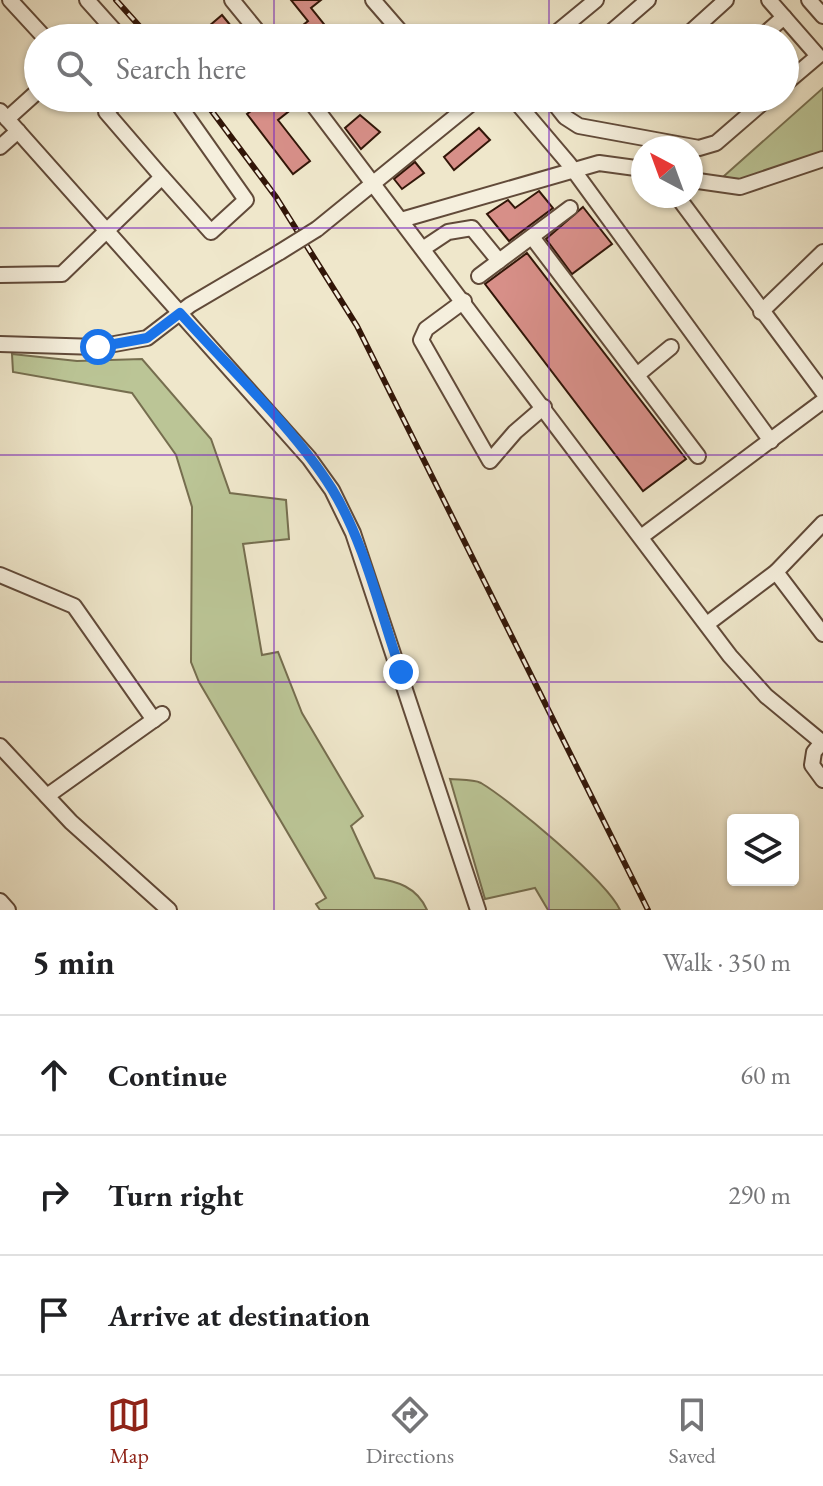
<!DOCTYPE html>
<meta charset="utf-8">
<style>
:root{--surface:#fff;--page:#f2f2f2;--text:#202124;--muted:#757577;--line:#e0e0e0;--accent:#8f2418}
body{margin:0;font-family:"EB Garamond",serif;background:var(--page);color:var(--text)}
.controls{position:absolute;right:24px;bottom:24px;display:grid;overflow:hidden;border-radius:8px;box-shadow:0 2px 6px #0004}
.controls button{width:72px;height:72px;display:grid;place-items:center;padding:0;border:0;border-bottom:2px solid var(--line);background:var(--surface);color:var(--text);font:40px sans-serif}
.compass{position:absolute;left:631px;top:136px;width:72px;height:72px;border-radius:50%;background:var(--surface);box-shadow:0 2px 6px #0004;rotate:319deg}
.stop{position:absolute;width:24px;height:24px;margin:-18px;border:6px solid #1a73e8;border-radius:50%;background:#fff}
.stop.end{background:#1a73e8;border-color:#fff;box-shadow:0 2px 8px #0008}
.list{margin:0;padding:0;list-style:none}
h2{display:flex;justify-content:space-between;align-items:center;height:104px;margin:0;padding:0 32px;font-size:34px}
h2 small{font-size:26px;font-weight:400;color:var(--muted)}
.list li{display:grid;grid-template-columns:52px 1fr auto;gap:24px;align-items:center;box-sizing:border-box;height:120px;padding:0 32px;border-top:2px solid var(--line)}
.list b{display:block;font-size:30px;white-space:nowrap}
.list em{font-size:26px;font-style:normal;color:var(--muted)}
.icon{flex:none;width:44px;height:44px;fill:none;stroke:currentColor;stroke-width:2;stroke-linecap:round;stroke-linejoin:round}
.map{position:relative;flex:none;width:823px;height:910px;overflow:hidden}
.search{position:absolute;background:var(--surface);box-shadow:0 2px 6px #0004;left:24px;right:24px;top:24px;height:88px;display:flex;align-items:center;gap:20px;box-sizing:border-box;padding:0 28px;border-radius:44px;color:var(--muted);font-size:30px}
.sheet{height:464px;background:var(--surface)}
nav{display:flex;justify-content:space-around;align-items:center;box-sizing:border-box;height:112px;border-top:2px solid var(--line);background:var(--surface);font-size:22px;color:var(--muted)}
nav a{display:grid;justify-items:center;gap:4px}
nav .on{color:var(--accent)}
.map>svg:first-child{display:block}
.green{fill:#bbc596;stroke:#766e4f;stroke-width:2}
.building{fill:#d78f88;stroke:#321608;stroke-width:2}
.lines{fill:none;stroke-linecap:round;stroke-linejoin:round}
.minor-casing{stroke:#614a39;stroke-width:18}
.minor{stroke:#f5efdd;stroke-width:14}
.rail-casing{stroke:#321608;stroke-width:6}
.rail{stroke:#f5efdd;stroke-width:3;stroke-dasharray:9;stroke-linecap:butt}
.minor-bridge-casing{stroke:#614a39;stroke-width:18;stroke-linecap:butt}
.minor-bridge{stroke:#f5efdd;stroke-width:14}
.route{stroke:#1a73e8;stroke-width:10}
.grid{fill:none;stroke:#7b2cbf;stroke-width:2;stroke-opacity:0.55}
</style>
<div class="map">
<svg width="823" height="910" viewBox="0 0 823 910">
<rect width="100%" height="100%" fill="#efe7cb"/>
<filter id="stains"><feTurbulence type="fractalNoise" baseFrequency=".0025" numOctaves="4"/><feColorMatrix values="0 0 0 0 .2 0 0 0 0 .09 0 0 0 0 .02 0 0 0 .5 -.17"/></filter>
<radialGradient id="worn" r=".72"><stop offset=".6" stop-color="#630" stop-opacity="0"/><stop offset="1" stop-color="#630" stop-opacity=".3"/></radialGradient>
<g class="green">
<polygon points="823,88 823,154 777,171 734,181 724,176"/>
<path d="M12 354 77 361 142 359 211 439 230 493 286 500 289 539 243 544 262 655 278 652 302 713 363 816 351 826 375 878C397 881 417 887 427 910H320L316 904 326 898 199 682 191 662 192 507 176 455 132 393 13 372Z"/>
<path d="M450 779C459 780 473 779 481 783 510 800 607 881 620 910H548L535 888 485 899Z"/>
</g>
<g class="building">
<polygon points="291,0 321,0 311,8 328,29 317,38 287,38 308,21"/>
<polygon points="222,15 231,26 217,38 195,38"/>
<polygon points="268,98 285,98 293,108 278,120 310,161 293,174 247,114"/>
<polygon points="360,115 380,132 361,149 345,128"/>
<polygon points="479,128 490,140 454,170 444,157"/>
<polygon points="415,162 424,173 402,189 394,179"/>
<polygon points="539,191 553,208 509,241 487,214 508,200 515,208"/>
<polygon points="583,207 612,244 572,274 546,239"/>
<polygon points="527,253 686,459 643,491 485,284"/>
</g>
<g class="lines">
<g class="minor-casing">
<g id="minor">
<polyline points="10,0 45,38"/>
<polyline points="87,0 121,38"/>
<polyline points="232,0 263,38"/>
<polyline points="373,0 406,38"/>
<polyline points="769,0 818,56 785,84"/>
<polyline points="809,0 823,16"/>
<polyline points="550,38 596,0"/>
<polyline points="604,38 648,0"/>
<polyline points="684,38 726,0"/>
<polyline points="760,38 784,17"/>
<polyline points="121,98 106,112 162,177"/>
<polyline points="308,98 730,656 766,696 823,743"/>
<polyline points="513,98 569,164 771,441"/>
<polyline points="550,98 565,117 579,126 699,148 716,143 768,98"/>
<polyline points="0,111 309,458 332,490 353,533 478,910"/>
<polyline points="7,119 38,91"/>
<polyline points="0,147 18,131"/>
<polyline points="691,180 740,187 823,159"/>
<polyline points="677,196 823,392"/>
<polyline points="401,220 599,163 643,169"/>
<polyline points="317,229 478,98"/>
<polyline points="532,237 698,456"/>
<polyline points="424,248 448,232 472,228 499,261"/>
<polyline points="0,275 62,274 162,177 211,232 246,200 174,98"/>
<polyline points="479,276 570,208"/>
<polyline points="464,301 426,329 421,340 490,461 515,432 544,407"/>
<polyline points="761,312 823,252"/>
<polyline points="0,344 98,347 147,338 190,305 280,252"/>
<polyline points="637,375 671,347"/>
<polyline points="641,537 823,401"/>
<polyline points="776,572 823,634"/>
<polyline points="0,575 74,606 154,720"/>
<polyline points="707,624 776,572 823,523"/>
<polyline points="822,742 814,752 812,765 823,780"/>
<polyline points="0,746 71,822 169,910"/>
<polyline points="47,796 162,714"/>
<polyline points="0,901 8,910"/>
</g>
</g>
<use href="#minor" class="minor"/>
<g class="rail-casing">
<g id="rail">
<polyline points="116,0 150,38"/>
<polyline points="202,98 276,197 357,326 648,910"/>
</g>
</g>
<use href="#rail" class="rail"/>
<g class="minor-bridge-casing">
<polyline id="minor-bridge" points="280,252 317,229"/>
</g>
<use href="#minor-bridge" class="minor-bridge"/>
</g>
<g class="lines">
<path class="route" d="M98 347 147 338 180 313C228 367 294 428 332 489 365 543 380 612 401 672"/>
</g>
<path class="grid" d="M274 0V38M549 0V38M274 98V910M549 98V910M0 228H823M0 455H823M0 682H823"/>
<rect width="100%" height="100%" filter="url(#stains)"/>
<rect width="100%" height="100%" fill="url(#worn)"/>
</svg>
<div class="controls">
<button><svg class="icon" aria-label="layers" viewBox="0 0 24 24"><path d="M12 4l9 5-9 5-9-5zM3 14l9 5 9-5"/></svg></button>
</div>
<svg class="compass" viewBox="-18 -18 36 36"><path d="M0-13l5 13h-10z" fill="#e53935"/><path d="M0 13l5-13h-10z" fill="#757577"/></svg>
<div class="stop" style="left:98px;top:347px"></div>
<div class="stop end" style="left:401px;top:672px"></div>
<div class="search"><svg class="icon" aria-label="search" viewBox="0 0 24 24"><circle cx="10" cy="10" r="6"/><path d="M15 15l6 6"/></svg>Search here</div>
</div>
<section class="sheet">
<h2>5 min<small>Walk · 350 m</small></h2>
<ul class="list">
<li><svg class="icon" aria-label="ahead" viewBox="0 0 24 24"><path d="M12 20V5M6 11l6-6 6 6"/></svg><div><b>Continue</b></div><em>60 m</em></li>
<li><svg class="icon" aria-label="right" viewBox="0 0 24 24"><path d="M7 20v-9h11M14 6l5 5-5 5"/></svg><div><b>Turn right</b></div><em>290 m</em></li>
<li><svg class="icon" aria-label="arrive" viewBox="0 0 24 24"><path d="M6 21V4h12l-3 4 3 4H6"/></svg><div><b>Arrive at destination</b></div></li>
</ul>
</section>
<nav>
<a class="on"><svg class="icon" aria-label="map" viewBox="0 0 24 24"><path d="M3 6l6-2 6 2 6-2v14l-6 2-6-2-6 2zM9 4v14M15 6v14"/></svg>Map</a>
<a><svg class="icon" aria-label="directions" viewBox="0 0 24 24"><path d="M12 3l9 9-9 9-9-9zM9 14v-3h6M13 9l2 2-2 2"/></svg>Directions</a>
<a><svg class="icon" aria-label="saved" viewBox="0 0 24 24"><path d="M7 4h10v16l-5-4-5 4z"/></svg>Saved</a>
</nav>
